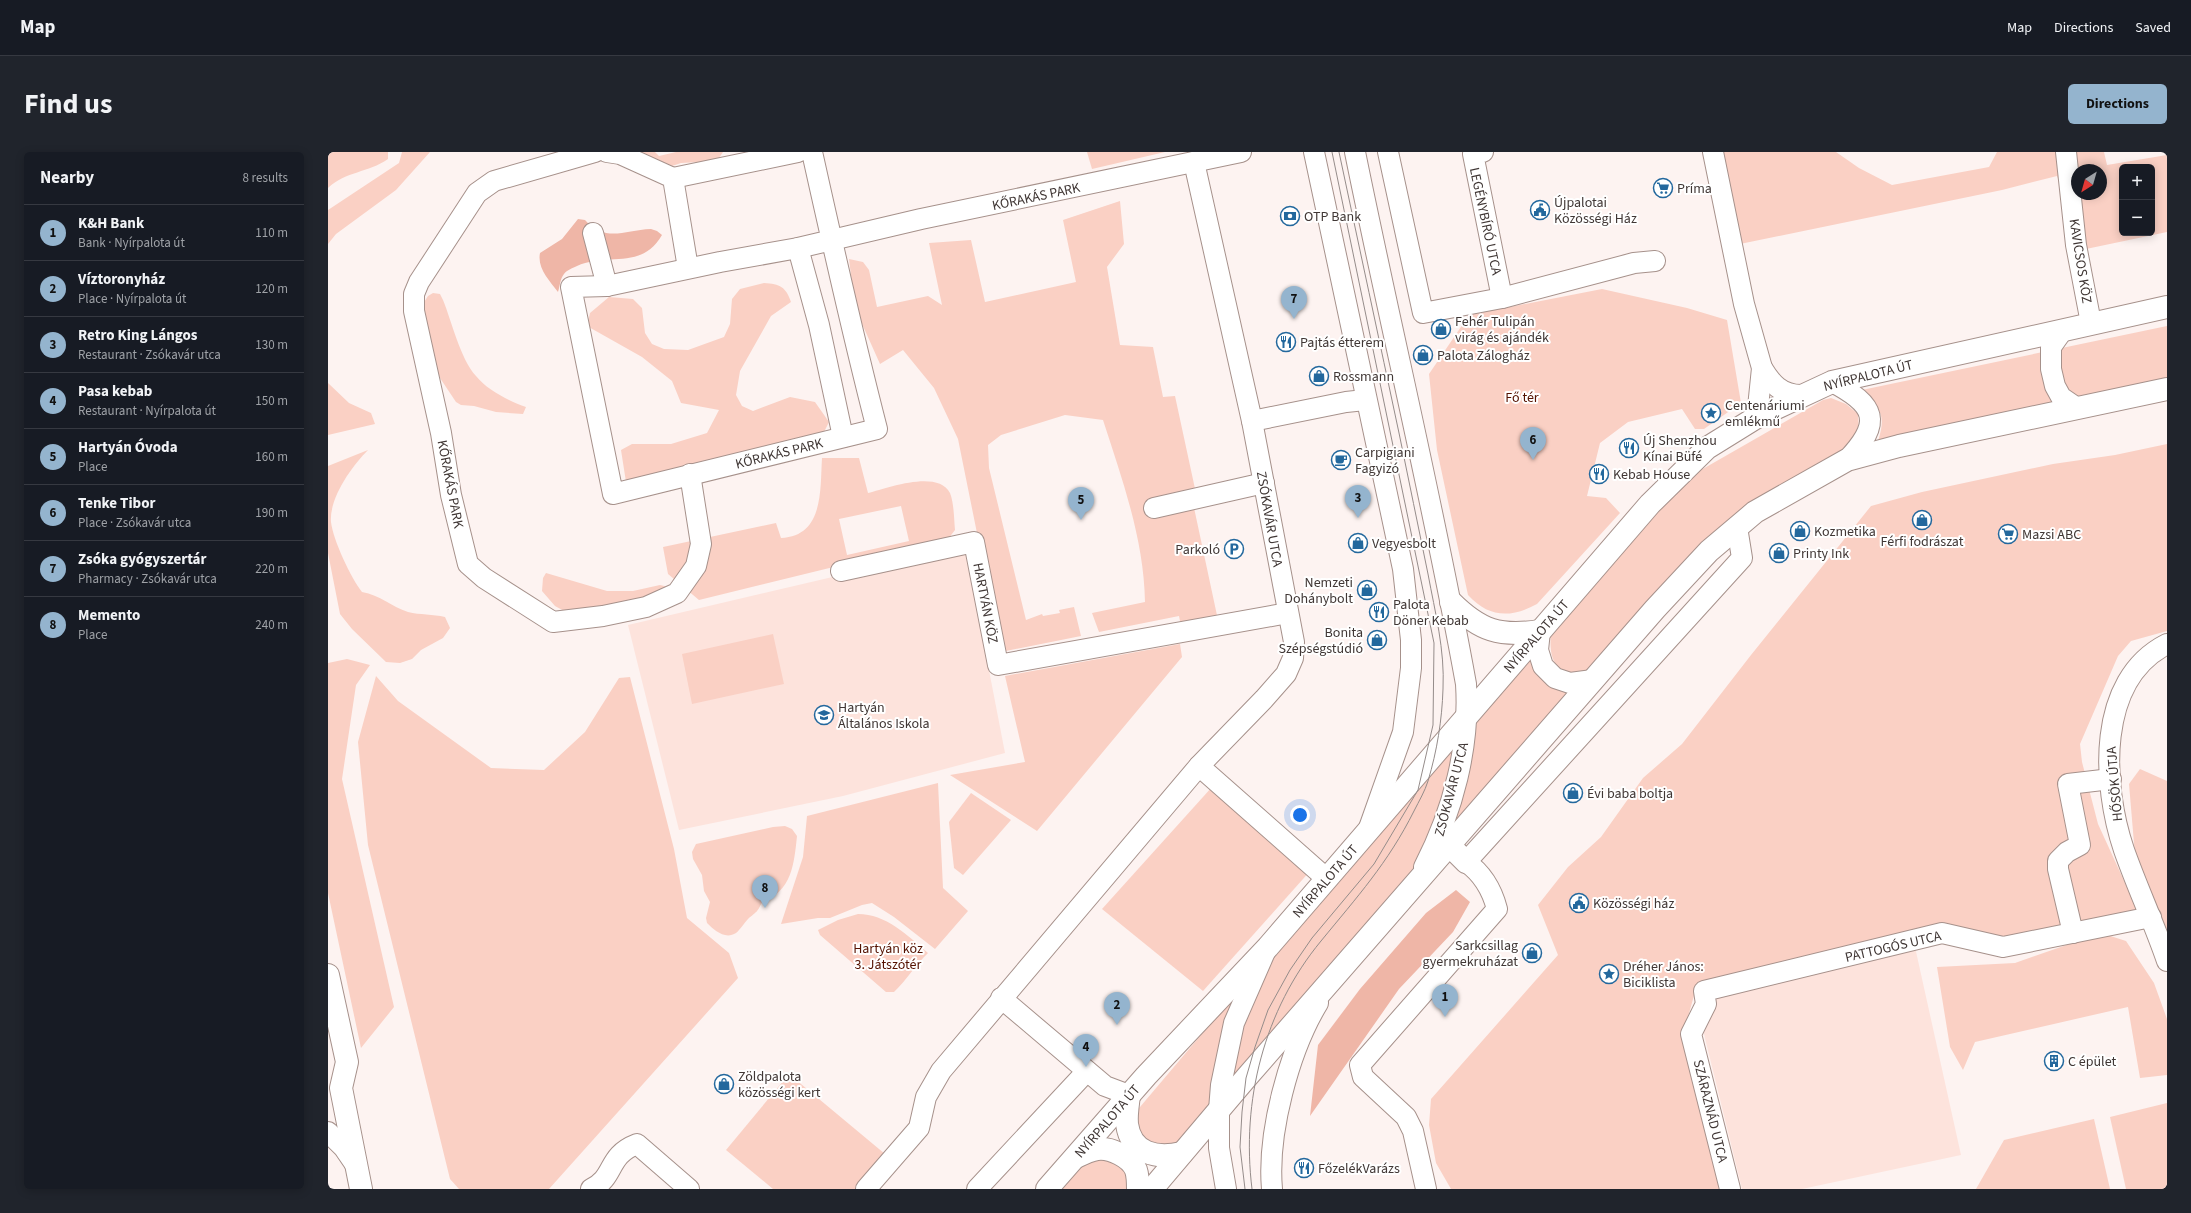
<!DOCTYPE html>
<meta charset="utf-8">
<style>
:root{--surface:#171b24;--page:#20242c;--text:#f1f3f6;--muted:#9ea1a6;--line:#363941;--accent:#94b4ce}
body{margin:0;font-family:"Source Sans 3",sans-serif;background:var(--page);color:var(--text)}
.controls{position:absolute;right:12px;top:12px;display:grid;overflow:hidden;border-radius:6px;box-shadow:0 2px 10px #0003}
.controls button{width:36px;height:36px;display:grid;place-items:center;padding:0;border:0;border-bottom:1px solid var(--line);background:var(--surface);color:var(--text);font:20px sans-serif}
.compass{position:absolute;left:1743px;top:12px;width:36px;height:36px;border-radius:50%;background:var(--surface);box-shadow:0 2px 10px #0003;rotate:217deg}
.you{position:absolute;left:972px;top:663px;width:14px;height:14px;margin:-10px;border:3px solid #fff;border-radius:50%;background:#1a73e8;box-shadow:0 0 0 6px #1a73e833}
.badge{display:grid;place-items:center;width:26px;height:26px;border-radius:50%;background:var(--accent);color:#111;font-size:13px;font-weight:700}
.pin{position:absolute;translate:-50% -33px;filter:drop-shadow(0 1px 2px #0008)}
.pin::after{content:'';position:absolute;top:21px;width:14px;height:12px;background:inherit;clip-path:polygon(0 0,100% 0,50% 100%)}
.list{margin:0;padding:0;list-style:none}
h2{display:flex;justify-content:space-between;align-items:center;height:52px;margin:0;padding:0 16px;font-size:17px}
h2 small{font-size:13px;font-weight:400;color:var(--muted)}
.list li{display:grid;grid-template-columns:26px 1fr auto;gap:12px;align-items:center;box-sizing:border-box;height:56px;padding:0 16px;border-top:1px solid var(--line)}
.list b{display:block;font-size:15px;white-space:nowrap}
.list p{margin:0;font-size:13px;white-space:nowrap;color:var(--muted)}
.list em{font-size:13px;font-style:normal;color:var(--muted)}
.map{position:relative;flex:none;width:1839px;height:1037px;overflow:hidden;border-radius:6px}
header{display:flex;align-items:center;gap:24px;box-sizing:border-box;height:56px;padding:0 20px;background:var(--surface);border-bottom:1px solid var(--line)}
header strong{font-size:19px}
nav{display:flex;gap:22px;margin-inline-start:auto;font-size:14px}
.intro{display:flex;align-items:center;justify-content:space-between;box-sizing:border-box;height:96px;padding:0 24px}
h1{margin:0;font-size:28px}
.button{padding:10px 18px;border-radius:6px;background:var(--accent);color:#111;font-size:14px;font-weight:700}
main{display:flex;gap:24px;padding:0 24px}
aside{flex:1;background:var(--surface);border-radius:6px;box-shadow:0 2px 10px #0003}
.map>svg:first-child{display:block}
.built{fill:#fde3dc}
.green{fill:#fad0c4;fill-rule:evenodd}
.forest{fill:#efb6a7}
.lines{fill:none;stroke-linecap:round;stroke-linejoin:round}
.minor-casing{stroke:#a6918b;stroke-width:22}
.major-casing{stroke:#a6918b;stroke-width:24}
.minor{stroke:#fff;stroke-width:20}
.major{stroke:#fff;stroke-width:22}
.tram{stroke:#958c8a;stroke-width:1}
.labels{text-anchor:middle;stroke-width:4;stroke-linejoin:round;paint-order:stroke}
.poi-label{font-size:14px;fill:#403735;stroke:#fff;text-anchor:start}
.street-label{font-size:14px;fill:#403735;stroke:#fff}
.park-label{font-size:14px;fill:#541201;stroke:#fff}
</style>
<header>
<strong>Map</strong>
<nav><a>Map</a><a>Directions</a><a>Saved</a></nav>
</header>
<div class="intro"><h1>Find us</h1><a class="button">Directions</a></div>
<main>
<aside>
<h2>Nearby<small>8 results</small></h2>
<ul class="list">
<li><span class="badge">1</span><div><b>K&amp;H Bank</b><p>Bank · Nyírpalota út</p></div><em>110 m</em></li>
<li><span class="badge">2</span><div><b>Víztoronyház</b><p>Place · Nyírpalota út</p></div><em>120 m</em></li>
<li><span class="badge">3</span><div><b>Retro King Lángos</b><p>Restaurant · Zsókavár utca</p></div><em>130 m</em></li>
<li><span class="badge">4</span><div><b>Pasa kebab</b><p>Restaurant · Nyírpalota út</p></div><em>150 m</em></li>
<li><span class="badge">5</span><div><b>Hartyán Óvoda</b><p>Place</p></div><em>160 m</em></li>
<li><span class="badge">6</span><div><b>Tenke Tibor</b><p>Place · Zsókavár utca</p></div><em>190 m</em></li>
<li><span class="badge">7</span><div><b>Zsóka gyógyszertár</b><p>Pharmacy · Zsókavár utca</p></div><em>220 m</em></li>
<li><span class="badge">8</span><div><b>Memento</b><p>Place</p></div><em>240 m</em></li>
</ul>
</aside>
<div class="map">
<svg width="1839" height="1037" viewBox="0 0 1839 1037">
<rect width="100%" height="100%" fill="#fdf3f1"/>
<g class="built">
<polygon points="637,394 677,601 515,644 351,678 300,473"/>
<polygon points="1587,795 1633,1003 1474,1037 1414,1037 1375,878 1380,841"/>
</g>
<g class="green">
<path d="M0 0H60V7C40 21 18 19 0 36Z"/>
<polygon points="74,0 102,0 68,38 8,82 0,92 0,58 71,11"/>
<polygon points="306,0 327,0 331,4 348,0 395,0 389,9 353,11 335,17"/>
<polygon points="759,0 837,0 764,17"/>
<path d="M1394 0H1508L1531 16 1564 33 1661 15 1669 0H1776L1779 13 1839 3V80L1758 97 1729 24 1674 38 1412 92ZM1794 15H1824V81H1794ZM1749 18H1773V42H1749Z"/>
<path d="M792 49 796 92 779 115 792 193 825 195 835 245 847 244 869 346 865 351 890 468 853 474 851 464 771 480 764 461 817 450C816 387 794 327 775 268L737 263 673 283 660 293 661 316 698 468 714 462 715 464 732 461 731 458 746 455 753 484 673 500 630 287 606 236 575 198 552 212 527 156 521 107 535 110 541 118 549 155 600 144 614 153 601 91 643 88 657 150 748 130 735 68Z"/>
<path d="M436 131C452 132 458 135 463 150L443 164 412 219 408 243 414 254 425 259 462 245 487 250 501 270 495 282 298 330 293 298 304 292H343L379 281 391 258 353 251 344 229 314 205 259 174 262 161 281 145 305 147 314 156 317 181 324 192 336 197 360 198 396 185 402 172 404 147 412 137Z"/>
<path d="M1274 137 1359 156 1399 168 1413 251 1376 277H1367L1354 257 1300 270 1272 291 1259 344 1278 346 1292 361 1209 452C1183 466 1161 466 1140 443L1109 298 1101 222 1141 163Z"/>
<path d="M105 141 112 142 115 148C124 170 132 206 148 224 159 238 181 249 198 255L195 262 168 260 146 254 133 253 128 250 112 226 93 175V155L100 144Z"/>
<path d="M1839 174V227L1550 289C1559 261 1552 255 1529 239Z"/>
<polygon points="0,231 21,251 43,261 47,272 0,283"/>
<path d="M1503 246 1518 252 1530 262 1531 279 1515 300 1450 334 1260 526C1230 522 1220 512 1223 481L1359 326 1495 248Z"/>
<polygon points="1839,292 1839,479 1803,489 1790,504 1752,592 1754,610 1770,672 1809,757 1670,795 1638,785 1367,840 1358,872 1397,1037 1123,1037 1108,1011 1101,973 1103,947 1230,803 1210,753 1240,715 1273,685 1315,626 1354,592 1423,503 1543,354 1594,340 1725,312 1787,303"/>
<path d="M40 298C24 314 1 346 3 370 5 388 23 426 34 440 52 443 64 455 80 460 92 463 105 462 117 465L122 476 115 486 93 498 84 507 72 511 58 510 24 477 12 462 0 401V314Z"/>
<path d="M494 306H531L540 341C559 336 610 317 622 341 626 351 626 367 627 378L620 387 371 448 340 422 335 395 448 371 453 386C496 384 492 338 494 306ZM573 354 581 389 519 403 511 367Z"/>
<polygon points="218,421 279,439 305,439 332,433 345,436 347,445 238,460 227,454 214,439 215,426"/>
<polygon points="445,482 456,532 364,552 354,502"/>
<polygon points="852,492 854,505 709,679 622,623 697,610 677,524"/>
<path d="M1204 502C1208 528 1220 538 1246 542L1114 694 1152 560Z"/>
<polygon points="19,507 42,513 28,533 14,627 66,855 33,896 0,741 0,511"/>
<polygon points="48,524 70,549 163,616 216,618 257,580 291,526 302,525 346,697 359,766 401,801 410,826 221,1037 131,1037 122,1027 40,693 30,590"/>
<polygon points="1133,582 1095,716 902,937 914,869 943,803"/>
<polygon points="1812,617 1839,629 1839,778 1807,703 1801,632"/>
<polygon points="610,631 615,736 640,759 607,797 566,765 544,751 534,753 502,766 490,766 453,772 475,705 479,664"/>
<polygon points="884,635 983,718 875,839 774,757"/>
<polygon points="643,641 683,668 635,723 626,716 621,670"/>
<path d="M457 674 464 677 469 684C466 712 464 739 434 750 429 761 429 759 420 767 416 771 412 778 408 781 397 788 386 778 379 771L378 766 382 750 376 739 374 723 365 707 364 700 368 692 445 675Z"/>
<path d="M530 762C558 762 579 783 600 801 587 813 579 828 566 840H558L492 783 490 778 510 768Z"/>
<polygon points="1773,781 1798,789 1826,831 1839,867 1839,923 1812,926 1800,855 1647,890 1635,918 1622,895 1609,815 1687,811"/>
<polygon points="917,831 885,955 846,1000 831,1001 801,968"/>
<polygon points="461,922 557,1002 527,1037 445,1037 398,998"/>
<polygon points="1839,951 1839,1037 1798,1037 1782,965"/>
<polygon points="1766,967 1782,1037 1648,1037 1676,988"/>
<polygon points="772,1002 799,1013 804,1037 732,1037 755,1010"/>
</g>
<g class="forest">
<path d="M250 67 257 68C278 91 296 78 323 77L329 79 334 83C313 119 279 100 249 114 245 116 239 118 236 122 232 127 232 134 230 140 221 128 209 116 212 101L234 87Z"/>
<polygon points="1128,738 1142,750 1125,780 1071,837 982,964 990,893 1032,837 1098,761"/>
</g>
<g class="lines">
<g class="minor-casing">
<g id="minor">
<polyline points="267,0 166,29 149,41 91,130 86,142 86,159 113,281 123,343 140,412 156,426 225,470 275,464 318,455 349,441 368,414 373,392 362,322"/>
<polyline points="279,0 292,2 345,26 360,116"/>
<path d="M484 0 486 9C506 99 526 188 549 277L285 342 243 135 279 134 392 110 470 96 593 67 913 0"/>
<polyline points="986,0 1075,417 1083,488 1083,516 1075,580 1041,676"/>
<path d="M1027 0C1063 178 1106 354 1138 532 1142 595 1125 659 1096 715"/>
<polyline points="1060,0 1095,161 1174,146 1306,111 1327,109"/>
<polyline points="1155,0 1145,2 1174,146"/>
<polyline points="1385,0 1416,152 1434,216 1429,265"/>
<polyline points="1738,0 1748,93 1763,171"/>
<polyline points="345,26 470,0"/>
<polyline points="265,81 279,134"/>
<polyline points="470,96 491,173 515,285"/>
<polyline points="1735,178 1723,195 1723,217 1727,234 1733,245 1749,256"/>
<path d="M1434 216C1443 231 1453 243 1473 243"/>
<path d="M1504 230C1548 253 1555 270 1519 308"/>
<polyline points="924,269 1018,250 1037,248"/>
<polyline points="826,356 936,331"/>
<polyline points="513,419 646,390 670,513 960,461"/>
<polyline points="1212,479 1210,498 1215,514 1227,526 1242,531 1265,528"/>
<path d="M1839 492C1768 528 1774 633 1796 698 1809 735 1826 771 1839 809"/>
<polyline points="871,614 999,727"/>
<polyline points="1745,781 1730,717 1730,709 1739,700 1752,693 1740,632 1783,627"/>
<polyline points="673,846 777,934 801,943"/>
<polyline points="0,980 16,996 29,1015"/>
<path d="M263 1037C288 1025 278 1004 309 992L361 1037"/>
<polyline points="538,1037 591,976 598,945 613,919 871,614 936,547 958,522 965,506 966,490 924,269 866,10"/>
<polyline points="649,1037 759,919"/>
<polyline points="898,1037 891,996 891,958 893,933 906,871 937,800"/>
<path d="M944 1037C939 981 961 899 990 851"/>
<path d="M1098 1037 1085 979 1078 965 1035 925 1032 913 1169 757C1164 738 1154 721 1138 710L1414 406 1409 375"/>
<polyline points="1402,1037 1363,882 1378,852 1376,839 1614,781 1675,795 1823,765"/>
</g>
</g>
<g class="major-casing">
<g id="major">
<path d="M1123 450C1152 479 1172 485 1212 479"/>
<polyline points="1121,693 1138,710"/>
<polyline points="0,823 19,910 13,936 33,1037"/>
<path d="M801 943C800 952 798 963 799 972 803 1002 829 1007 854 1001"/>
<path d="M748 1005C754 1002 762 998 769 997 782 995 803 1005 808 1018 810 1024 810 1031 810 1037"/>
<polyline points="719,1037 818,924 940,795 1322,352 1379,296 1429,265 1504,230 1839,155"/>
<polyline points="824,1037 918,926 1327,457 1381,399 1427,360 1519,308 1571,294 1839,237"/>
</g>
</g>
<use href="#minor" class="minor"/>
<use href="#major" class="major"/>
<g class="tram">
<polyline points="917,1037 912,995 914,960 918,926 927,895 940,858 962,818 984,786 1046,712 1090,638 1105,573 1106,491 1004,0"/>
<path d="M924 1037C913 949 936 858 993 789 1029 745 1060 711 1086 659 1091 649 1097 639 1100 629 1109 599 1114 568 1115 537 1117 498 1107 460 1100 422 1090 375 1081 328 1071 281 1051 187 1031 94 1011 0"/>
</g>
</g>
<defs>
<g id="supermarket-ring" transform="scale(1)"><circle r="9.5" fill="#fff" stroke="#23689d" stroke-width="1.5"/><path d="M-6-5.5h2.5l.6 2H6L4.5 2H-2.5L-4.4-4H-6ZM-1.5 3.2a1.3 1.3 0 1 0 .1 0ZM3 3.2a1.3 1.3 0 1 0 .1 0Z" fill="#23689d"/></g>
<g id="civic-ring" transform="scale(1)"><circle r="9.5" fill="#fff" stroke="#23689d" stroke-width="1.5"/><path d="M-.6-6.5H3V-4.5H.6V-3L4-1V1h2V6H-6V1h2V-1L-.6-3ZM-1.2 2.5V6h2.4V2.5Z" fill="#23689d"/></g>
<g id="bank-ring" transform="scale(1)"><circle r="9.5" fill="#fff" stroke="#23689d" stroke-width="1.5"/><path d="M-6-4H6V4H-6ZM0-2.3a2.3 2.3 0 1 0 0 4.6a2.3 2.3 0 1 0 0-4.6Z" fill="#23689d"/></g>
<g id="shop-ring" transform="scale(1)"><circle r="9.5" fill="#fff" stroke="#23689d" stroke-width="1.5"/><path d="M-5-2.5h2.3a2.7 3.5 0 0 1 5.4 0H5L5.5 6h-11ZM-1.5-2.5h3a1.5 2.3 0 0 0-3 0Z" fill="#23689d"/></g>
<g id="restaurant-ring" transform="scale(1)"><circle r="9.5" fill="#fff" stroke="#23689d" stroke-width="1.5"/><path d="M-5-6h1v4h1v-4h1v4h1v-4h1v5L-1.5 .5V6h-2V.5L-5-1ZM5-6V6H3V1.5H1.5Q1.5-4 5-6Z" fill="#23689d"/></g>
<g id="sight-ring" transform="scale(1)"><circle r="9.5" fill="#fff" stroke="#23689d" stroke-width="1.5"/><path d="M0-6L1.8-2.2L6-1.7L2.9 1.2L3.7 5.4L0 3.3L-3.7 5.4L-2.9 1.2L-6-1.7L-1.8-2.2Z" fill="#23689d"/></g>
<g id="cafe-ring" transform="scale(1)"><circle r="9.5" fill="#fff" stroke="#23689d" stroke-width="1.5"/><path d="M-5.5-4.5H6V0H3Q3 3.5 0 3.5H-2.5Q-5.5 3.5-5.5 0ZM3-3.2v2h1.7v-2ZM-6 4.5H4V6H-6Z" fill="#23689d"/></g>
<g id="parking-ring" transform="scale(1)"><circle r="9.5" fill="#fff" stroke="#23689d" stroke-width="1.5"/><path d="M-3.5-5.5H1a3.5 3.5 0 0 1 0 7H-1V5.5H-3.5ZM-1-3.4V-.6H.8a1.4 1.4 0 0 0 0-2.8Z" fill="#23689d"/></g>
<g id="school-ring" transform="scale(1)"><circle r="9.5" fill="#fff" stroke="#23689d" stroke-width="1.5"/><path d="M0-5L7-2L0 1L-7-2ZM-4 1L0 2.5L4 1V4Q0 6-4 4Z" fill="#23689d"/></g>
<g id="building-ring" transform="scale(1)"><circle r="9.5" fill="#fff" stroke="#23689d" stroke-width="1.5"/><path d="M-4-6H4V6H1V3H-1V6H-4ZM-2.5-4.3h1.7v1.8h-1.7ZM.8-4.3h1.7v1.8H.8ZM-2.5-1h1.7V.8h-1.7ZM.8-1h1.7V.8H.8Z" fill="#23689d"/></g>
</defs>
<g fill-rule="evenodd">
<use href="#supermarket-ring" x="1335" y="36"/>
<use href="#civic-ring" x="1212" y="58"/>
<use href="#bank-ring" x="962" y="64"/>
<use href="#shop-ring" x="1113" y="177"/>
<use href="#restaurant-ring" x="958" y="190"/>
<use href="#shop-ring" x="1095" y="203"/>
<use href="#shop-ring" x="991" y="224"/>
<use href="#sight-ring" x="1383" y="261"/>
<use href="#restaurant-ring" x="1301" y="296"/>
<use href="#cafe-ring" x="1013" y="308"/>
<use href="#restaurant-ring" x="1271" y="322"/>
<use href="#shop-ring" x="1594" y="368"/>
<use href="#shop-ring" x="1472" y="379"/>
<use href="#supermarket-ring" x="1680" y="382"/>
<use href="#shop-ring" x="1030" y="391"/>
<use href="#parking-ring" x="906" y="397"/>
<use href="#shop-ring" x="1451" y="401"/>
<use href="#shop-ring" x="1039" y="438"/>
<use href="#restaurant-ring" x="1051" y="460"/>
<use href="#shop-ring" x="1049" y="488"/>
<use href="#school-ring" x="496" y="563"/>
<use href="#shop-ring" x="1245" y="641"/>
<use href="#civic-ring" x="1251" y="751"/>
<use href="#shop-ring" x="1204" y="801"/>
<use href="#sight-ring" x="1281" y="822"/>
<use href="#building-ring" x="1726" y="909"/>
<use href="#shop-ring" x="396" y="932"/>
<use href="#restaurant-ring" x="976" y="1016"/>
</g>
<g class="labels">
<g class="poi-label">
<text x="1349" y="41">Príma</text>
<text x="1226" y="55">Újpalotai<tspan x="1226" dy="16">Közösségi Ház</tspan></text>
<text x="976" y="69">OTP Bank</text>
<text x="1127" y="174">Fehér Tulipán<tspan x="1127" dy="16">virág és ajándék</tspan></text>
<text x="972" y="195">Pajtás étterem</text>
<text x="1109" y="208">Palota Zálogház</text>
<text x="1005" y="229">Rossmann</text>
<text x="1397" y="258">Centenáriumi<tspan x="1397" dy="16">emlékmű</tspan></text>
<text x="1315" y="293">Új Shenzhou<tspan x="1315" dy="16">Kínai Büfé</tspan></text>
<text x="1027" y="305">Carpigiani<tspan x="1027" dy="16">Fagyizó</tspan></text>
<text x="1285" y="327">Kebab House</text>
<text x="1486" y="384">Kozmetika</text>
<text x="1694" y="387">Mazsi ABC</text>
<text x="1594" y="394" text-anchor="middle">Férfi fodrászat</text>
<text x="1044" y="396">Vegyesbolt</text>
<text x="892" y="402" text-anchor="end">Parkoló</text>
<text x="1465" y="406">Printy Ink</text>
<text x="1025" y="435" text-anchor="end">Nemzeti<tspan x="1025" dy="16">Dohánybolt</tspan></text>
<text x="1065" y="457">Palota<tspan x="1065" dy="16">Döner Kebab</tspan></text>
<text x="1035" y="485" text-anchor="end">Bonita<tspan x="1035" dy="16">Szépségstúdió</tspan></text>
<text x="510" y="560">Hartyán<tspan x="510" dy="16">Általános Iskola</tspan></text>
<text x="1259" y="646">Évi baba boltja</text>
<text x="1265" y="756">Közösségi ház</text>
<text x="1190" y="798" text-anchor="end">Sarkcsillag<tspan x="1190" dy="16">gyermekruházat</tspan></text>
<text x="1295" y="819">Dréher János:<tspan x="1295" dy="16">Biciklista</tspan></text>
<text x="1740" y="914">C épület</text>
<text x="410" y="929">Zöldpalota<tspan x="410" dy="16">közösségi kert</tspan></text>
<text x="990" y="1021">FőzelékVarázs</text>
</g>
<g class="street-label">
<text transform="translate(708 44) rotate(-12)" y="5">KŐRAKÁS PARK</text>
<text transform="translate(1158 69) rotate(78)" y="5">LEGÉNYBÍRÓ UTCA</text>
<text transform="translate(1753 109) rotate(81)" y="5">KAVICSOS KÖZ</text>
<text transform="translate(1540 223) rotate(-14)" y="5">NYÍRPALOTA ÚT</text>
<text transform="translate(451 301) rotate(-14)" y="5">KŐRAKÁS PARK</text>
<text transform="translate(123 332) rotate(79)" y="5">KŐRAKÁS PARK</text>
<text transform="translate(942 367) rotate(80)" y="5">ZSÓKAVÁR UTCA</text>
<text transform="translate(658 451) rotate(79)" y="5">HARTYÁN KÖZ</text>
<text transform="translate(1208 484) rotate(-49)" y="5">NYÍRPALOTA ÚT</text>
<text transform="translate(1786 632) rotate(-95)" y="5">HŐSÖK ÚTJA</text>
<text transform="translate(1123 637) rotate(-75)" y="5">ZSÓKAVÁR UTCA</text>
<text transform="translate(997 729) rotate(-49)" y="5">NYÍRPALOTA ÚT</text>
<text transform="translate(1565 794) rotate(-13)" y="5">PATTOGÓS UTCA</text>
<text transform="translate(1383 959) rotate(76)" y="5">SZÁRAZNÁD UTCA</text>
<text transform="translate(779 969) rotate(-49)" y="5">NYÍRPALOTA ÚT</text>
</g>
<g class="park-label">
<text x="1194" y="250">Fő tér</text>
<text x="560" y="801">Hartyán köz<tspan x="560" dy="16">3. Játszótér</tspan></text>
</g>
</g>
</svg>
<div class="controls">
<button>+</button>
<button>−</button>
</div>
<svg class="compass" viewBox="-18 -18 36 36"><path d="M0-13l5 13h-10z" fill="#e53935"/><path d="M0 13l5-13h-10z" fill="#9ea1a6"/></svg>
<div class="you"></div>
<div class="pin badge" style="left:1117px;top:865px">1</div>
<div class="pin badge" style="left:789px;top:873px">2</div>
<div class="pin badge" style="left:1030px;top:366px">3</div>
<div class="pin badge" style="left:758px;top:915px">4</div>
<div class="pin badge" style="left:753px;top:368px">5</div>
<div class="pin badge" style="left:1205px;top:308px">6</div>
<div class="pin badge" style="left:966px;top:167px">7</div>
<div class="pin badge" style="left:437px;top:756px">8</div>
</div>
</main>
